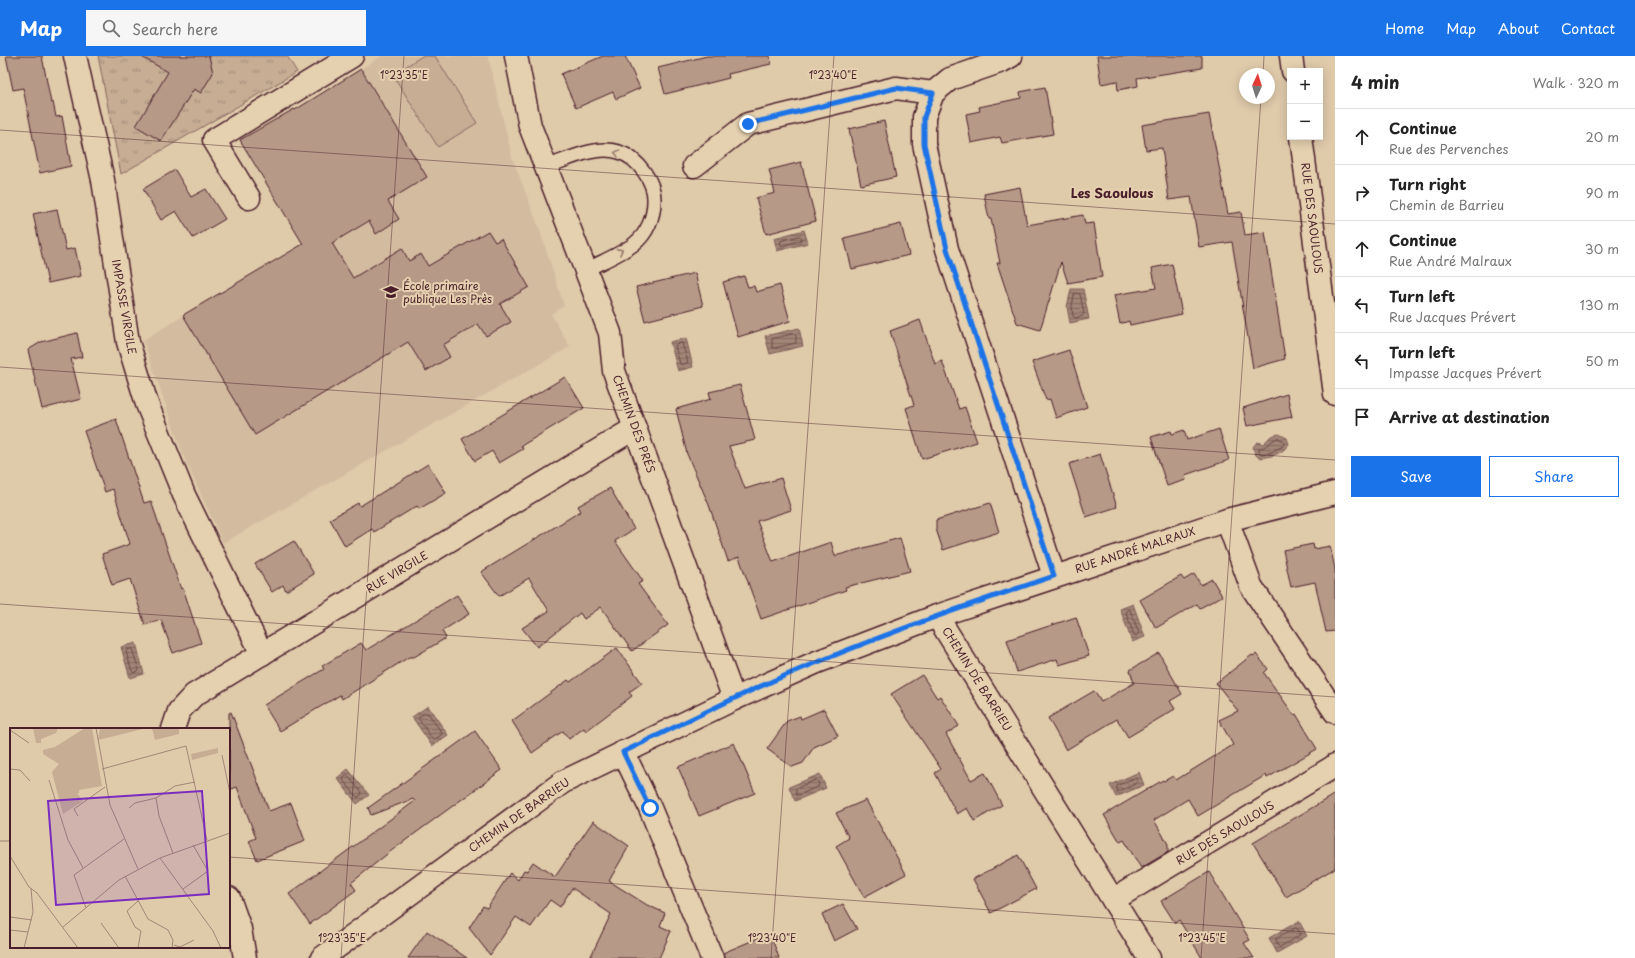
<!DOCTYPE html>
<meta charset="utf-8">
<style>
:root{--surface:#fff;--page:#f6f6f6;--text:#222;--muted:#767676;--line:#e0e0e0;--accent:#1a73e8}
body{margin:0;font-family:"Playpen Sans",sans-serif;background:var(--page);color:var(--text)}
.controls{position:absolute;right:12px;top:12px;display:grid;overflow:hidden;border-radius:0px;box-shadow:0 2px 10px #0003}
.controls button{width:36px;height:36px;display:grid;place-items:center;padding:0;border:0;border-bottom:1px solid var(--line);background:var(--surface);color:var(--text);font:20px sans-serif}
.compass{position:absolute;left:1239px;top:12px;width:36px;height:36px;border-radius:50%;background:var(--surface);box-shadow:0 2px 10px #0003;rotate:4deg}
.stop{position:absolute;width:12px;height:12px;margin:-9px;border:3px solid #1a73e8;border-radius:50%;background:#fff}
.stop.end{background:#1a73e8;border-color:#fff;box-shadow:0 1px 4px #0008}
.list{margin:0;padding:0;list-style:none}
h2{display:flex;justify-content:space-between;align-items:center;height:52px;margin:0;padding:0 16px;font-size:17px}
h2 small{font-size:13px;font-weight:400;color:var(--muted)}
.list li{display:grid;grid-template-columns:26px 1fr auto;gap:12px;align-items:center;box-sizing:border-box;height:56px;padding:0 16px;border-top:1px solid var(--line)}
.list b{display:block;font-size:15px;white-space:nowrap}
.list p{margin:0;font-size:13px;white-space:nowrap;color:var(--muted)}
.list em{font-size:13px;font-style:normal;color:var(--muted)}
.actions{display:flex;gap:8px;padding:12px 16px}
.actions a{flex:1;padding:9px 0;border:1px solid var(--accent);border-radius:0px;text-align:center;font-size:14px;color:var(--accent)}
.actions .main{background:var(--accent);color:#fff}
.icon{flex:none;width:22px;height:22px;fill:none;stroke:currentColor;stroke-width:2;stroke-linecap:round;stroke-linejoin:round}
.map{position:relative;flex:none;width:1335px;height:902px;overflow:hidden}
header{display:flex;align-items:center;gap:24px;box-sizing:border-box;height:56px;padding:0 20px;background:var(--accent);color:#fff}
header strong{font-size:19px}
nav{display:flex;gap:22px;margin-inline-start:auto;font-size:14px}
.search{width:280px;height:36px;background:var(--page);display:flex;align-items:center;gap:10px;box-sizing:border-box;padding:0 14px;border-radius:0px;color:var(--muted);font-size:15px}
main{display:flex}
aside{flex:1;background:var(--surface)}
.map>svg:first-child{display:block}
.built{fill:#d3bba0}
.grass{fill:url(#grass-tufts);stroke:#886660}
.pitch{fill:#c6ad94;stroke:#886660}
.water{fill:url(#water-rules);stroke:#7e5c58}
.lines{fill:none;stroke-linecap:round;stroke-linejoin:round}
.shore{stroke:#6d4849;stroke-width:1}
.building{fill:#b69987;stroke:#4a1f2b}
.lane-casing{stroke:#4a1f2b;stroke-width:16}
.street-casing{stroke:#4a1f2b;stroke-width:25}
.lane{stroke:#e5d1af;stroke-width:13}
.street{stroke:#e5d1af;stroke-width:22}
.oneway{stroke:#98786d}
.route{stroke:#1a73e8;stroke-width:5}
.ticks{fill:none;stroke:#4a1f2b;stroke-width:1;stroke-opacity:0.45}
.labels{text-anchor:middle;stroke-width:4;stroke-linejoin:round;paint-order:stroke}
.street-label{font-size:11px;fill:#4a1f2b;stroke:#e5d1af}
.poi-label{font-size:11px;fill:#4a1f2b;stroke:#e5d1af;text-anchor:start}
.quarter-label{font-size:13px;font-weight:bold;fill:#4a1f2b;stroke:#e5d1af}
.inset-road{fill:none;stroke:#a38677;stroke-width:1}
.view{fill:#7b2cbf;fill-opacity:0.15;stroke:#7b2cbf;stroke-width:2}
.inset-edge{fill:none;stroke:#4a1f2b;stroke-width:2}
.ticks-label{font-size:10px;text-anchor:middle;fill:#4a1f2b;stroke:#e5d1af;stroke-width:4;stroke-linejoin:round;paint-order:stroke}
</style>
<header>
<strong>Map</strong>
<div class="search"><svg class="icon" aria-label="search" viewBox="0 0 24 24"><circle cx="10" cy="10" r="6"/><path d="M15 15l6 6"/></svg>Search here</div>
<nav><a>Home</a><a>Map</a><a>About</a><a>Contact</a></nav>
</header>
<main>
<div class="map">
<svg width="1335" height="902" viewBox="0 0 1335 902">
<defs>
<pattern id="grass-tufts" width="24" height="20" patternUnits="userSpaceOnUse"><rect width="24" height="20" fill="#c6ad94"/><path d="M3 7l-1-3M5 7V3M7 7l1-3M15 17l-1-3M17 17v-4M19 17l1-3" fill="none" stroke="#a38c79"/></pattern>
<pattern id="water-rules" width="6" height="5" patternUnits="userSpaceOnUse"><rect width="6" height="5" fill="#a18576"/><path d="M0 2.5h6" fill="none" stroke="#856c61"/></pattern>
</defs>
<rect width="100%" height="100%" fill="#dfcaaa"/>
<filter id="ink" filterUnits="userSpaceOnUse"><feTurbulence type="fractalNoise" baseFrequency=".025" numOctaves="2"/><feDisplacementMap in="SourceGraphic" scale="8" xChannelSelector="R" yChannelSelector="G"/><feConvolveMatrix kernelMatrix="1 2 1 2 8 2 1 2 1" color-interpolation-filters="sRGB"/></filter>
<g filter="url(#ink)">
<polygon class="built" points="382,0 488,0 512,101 539,172 564,250 551,258 570,291 223,487 184,401 143,284 303,188 243,88 245,82 312,44"/>
<polygon class="grass" points="98,0 287,0 297,16 121,118"/>
<polygon class="pitch" points="422,0 435,0 477,67 438,91 393,19"/>
<g class="water">
<polygon points="804,174 808,187 777,195 774,182"/>
<polygon points="1071,233 1083,233 1089,263 1070,267 1067,251"/>
<polygon points="799,272 803,290 770,298 765,280"/>
<polygon points="686,282 693,311 678,315 670,286"/>
<path d="M1279 378 1287 382 1289 388C1282 398 1271 401 1259 402L1255 398 1253 391 1257 386 1263 388 1271 380Z"/>
<polygon points="1133,548 1145,581 1132,586 1120,553"/>
<polygon points="136,587 144,618 130,622 121,591"/>
<polygon points="428,650 448,679 432,690 412,661"/>
<polygon points="348,713 369,739 357,748 337,722"/>
<polygon points="1139,716 1144,729 1116,741 1110,729"/>
<polygon points="820,718 826,732 795,745 789,731"/>
<polygon points="1299,865 1307,880 1277,897 1269,882"/>
</g>
<g class="lines">
<g class="shore">
<polygon points="800,180 802,182 801,184 782,190 780,188 781,185"/>
<polygon points="1075,237 1080,238 1084,258 1082,260 1075,262 1073,260 1072,251"/>
<polygon points="794,278 796,279 796,287 774,292 772,291 772,283"/>
<polygon points="682,287 688,306 682,309 680,308 675,290"/>
<path d="M1278 382 1284 385 1283 390 1269 397 1261 398 1259 396V392C1268 392 1270 384 1278 382Z"/>
<polygon points="1130,554 1139,577 1136,580 1134,579 1126,557 1127,555"/>
<polygon points="132,593 139,614 134,617 132,615 126,596 127,594"/>
<polygon points="426,657 428,657 442,677 441,679 434,684 432,683 419,663 419,661"/>
<polygon points="347,719 362,737 359,741 357,741 343,724 344,722"/>
<polygon points="1135,722 1137,723 1137,727 1120,735 1117,735 1117,730"/>
<polygon points="816,724 818,725 819,730 799,739 796,739 796,733"/>
<polygon points="1296,872 1298,873 1300,879 1280,891 1278,890 1276,883"/>
</g>
</g>
<g class="building">
<polygon points="6,0 42,0 51,47 53,46 56,61 62,60 71,110 40,117 23,32 13,34"/>
<polygon points="140,0 209,0 213,17 201,37 194,33 161,85 136,70 168,16"/>
<polygon points="603,0 625,0 640,32 616,43 613,36 576,52 561,18"/>
<polygon points="707,0 770,0 771,8 728,18 729,22 665,38 658,12"/>
<polygon points="1097,0 1202,0 1202,12 1137,22 1138,30 1118,34 1117,25 1101,28"/>
<polygon points="361,13 427,121 388,145 399,163 376,178 369,165 332,187 353,222 402,192 409,205 421,198 428,210 488,175 495,186 501,183 529,231 500,248 511,266 486,280 478,268 443,289 450,301 426,315 408,286 255,379 183,259 303,188 240,84 294,53 295,54"/>
<polygon points="1045,31 1053,78 1002,87 1000,81 971,87 966,58 980,55 979,51 1021,42 1020,36"/>
<polygon points="1209,58 1228,158 1241,156 1245,179 1265,176 1285,303 1253,312 1232,186 1199,191 1191,141 1169,144 1162,92 1146,94 1142,69"/>
<polygon points="884,65 896,121 861,129 849,73"/>
<polygon points="801,106 816,165 766,178 756,142 775,137 769,114"/>
<polygon points="175,114 191,141 206,133 225,163 193,182 176,155 161,164 143,133"/>
<polygon points="1020,131 1027,169 1083,159 1085,168 1094,167 1102,221 1068,227 1061,206 1040,274 1017,267 997,207 1000,207 991,163 989,163 984,138"/>
<polygon points="57,153 66,194 75,192 81,220 48,227 33,158"/>
<polygon points="901,168 909,199 852,213 844,182"/>
<polygon points="1172,208 1182,258 1130,269 1129,265 1120,268 1114,239 1156,232 1152,212"/>
<polygon points="695,217 703,250 645,265 636,231"/>
<polygon points="744,220 748,231 754,230 756,236 780,229 790,265 738,281 723,226"/>
<polygon points="920,264 935,308 942,305 959,353 965,351 977,386 922,403 906,352 914,349 890,275"/>
<polygon points="77,277 82,301 71,303 81,343 42,353 28,294 41,286"/>
<polygon points="1069,294 1087,351 1056,362 1050,343 1046,344 1032,306"/>
<polygon points="565,321 584,352 521,390 523,393 499,407 492,395 475,405 462,383"/>
<polygon points="740,329 755,384 729,390 745,433 781,422 791,454 757,465 773,506 831,486 835,500 900,482 910,515 845,531 846,534 761,563 739,501 728,505 709,449 687,398 676,353 711,343 709,336"/>
<polygon points="1287,338 1292,361 1247,370 1243,352"/>
<polygon points="116,363 144,447 151,445 181,533 183,532 201,587 173,597 161,564 145,569 130,523 112,529 102,498 130,488 113,433 105,436 84,375"/>
<polygon points="1219,373 1229,404 1185,419 1186,424 1167,430 1151,381 1171,375 1172,378 1184,374 1187,384"/>
<polygon points="1100,398 1117,451 1086,461 1069,408"/>
<polygon points="428,408 446,437 419,453 417,450 374,476 372,473 345,490 330,463 358,447 360,450"/>
<polygon points="610,432 634,473 615,485 643,525 638,528 668,569 632,595 601,551 584,563 580,557 537,591 522,572 549,555 529,522 499,540 481,516 581,455 578,450"/>
<polygon points="990,447 999,476 943,494 936,473 936,464"/>
<polygon points="294,485 314,518 286,535 283,529 272,536 255,508"/>
<polygon points="1313,488 1314,493 1330,490 1335,513 1335,575 1326,576 1315,526 1291,531 1283,494"/>
<polygon points="1194,518 1201,529 1212,523 1222,540 1200,552 1197,548 1156,572 1140,544 1181,520 1184,524"/>
<polygon points="457,539 469,558 442,575 446,582 414,601 409,601 342,643 340,639 280,675 264,649 324,613 322,610 361,587 366,594"/>
<polygon points="1076,561 1089,600 1059,609 1057,603 1017,616 1007,584"/>
<polygon points="617,592 642,627 629,636 632,640 586,675 584,672 569,683 563,675 532,697 512,665 568,624 570,626"/>
<polygon points="1159,597 1182,638 1170,645 1175,653 1128,681 1117,663 1066,694 1048,662 1094,635 1101,646 1134,627 1130,614"/>
<polygon points="1256,598 1268,613 1264,617 1294,659 1296,658 1317,693 1267,722 1266,719 1198,760 1188,743 1154,764 1168,788 1168,796 1141,812 1124,784 1120,786 1104,759 1163,724 1164,725 1173,720 1176,724 1233,689 1219,664 1238,655 1216,627 1252,599 1253,600"/>
<polygon points="922,619 937,642 940,640 959,670 946,678 971,724 985,717 1002,749 974,765 967,752 957,758 935,717 941,713 891,638"/>
<polygon points="824,653 838,680 814,691 803,707 792,711 767,693 787,665 800,660 801,663"/>
<polygon points="231,656 269,755 291,747 305,785 257,804 249,785 256,782 237,731 229,734 229,657"/>
<polygon points="475,675 502,714 391,795 351,827 356,834 310,868 289,838 415,745 413,743 371,759 368,752"/>
<polygon points="734,687 755,737 699,760 678,711"/>
<polygon points="1335,738 1335,812 1286,841 1253,787"/>
<polygon points="866,744 906,818 864,841 836,790 849,782 836,757"/>
<polygon points="593,765 629,790 609,825 647,849 665,857 660,870 671,875 659,902 590,902 611,858 572,832 560,851 550,844 531,871 516,861 490,899 469,872 483,850 487,852 510,817 518,824 524,814 527,815 533,806 555,821"/>
<polygon points="1018,799 1036,833 991,857 973,823"/>
<polygon points="1209,816 1250,884 1244,887 1254,902 1202,902 1179,864 1175,867 1161,845"/>
<polygon points="843,848 857,873 834,885 822,858"/>
<polygon points="427,875 467,902 408,902"/>
<polygon points="770,877 779,902 724,902 723,897"/>
</g>
<g class="lines">
<g class="lane-casing">
<path id="lane" d="M546 111C569 103 595 89 619 96 638 102 655 126 654 145 654 161 647 178 634 188 621 198 601 206 586 214"/>
</g>
<g class="street-casing">
<g id="street">
<polyline points="75,0 103,124 128,286 147,348 184,439 262,598"/>
<polyline points="516,0 530,70 610,277 614,315 734,643"/>
<polyline points="1011,0 1002,5 950,23 933,37 924,61 924,88 947,193 1054,520"/>
<polyline points="1291,0 1293,15"/>
<polyline points="1301,81 1335,338"/>
<polyline points="694,110 748,68 896,32 933,37"/>
<polyline points="249,142 214,84 352,0"/>
<polyline points="1227,464 1251,530 1335,656"/>
<polyline points="937,560 1227,464 1335,437"/>
<polyline points="173,673 179,655 194,639 635,372"/>
<polyline points="623,696 650,752 712,902"/>
<polyline points="229,842 240,873 245,902"/>
<polyline points="1113,844 1333,711 1335,709"/>
<polyline points="322,902 563,726 734,643 817,606 937,560 1149,902"/>
</g>
</g>
<use href="#lane" class="lane"/>
<use href="#street" class="street"/>
</g>
<defs><path id="oneway-chevron" d="M-2-3.5L2.5 0L-2 3.5" fill="none" stroke-width="1.6" stroke-linecap="round" stroke-linejoin="round"/></defs>
<g class="oneway">
<use href="#oneway-chevron" transform="translate(617 97) rotate(-166)"/>
<use href="#oneway-chevron" transform="translate(620 195) rotate(-28)"/>
</g>
</g>
<g class="lines" filter="url(#ink)">
<path class="route" d="M650 752 623 696C688 665 752 632 818 606 895 574 974 547 1054 520L947 193 924 88V61L933 37 896 32 748 68"/>
</g>
<path class="ticks" d="M1263 18 1264 0M0 74 1335 168M0 311 1335 404M0 548 1335 641M0 785H11M229 801 1335 878M341 902 404 0M771 902 834 0M1201 902 1261 42"/>
<defs>
<g id="school-bare" transform="scale(1.2)"><path d="M0-5L7-2L0 1L-7-2ZM-4 1L0 2.5L4 1V4Q0 6-4 4Z" fill="#4a1f2b" stroke="#e5d1af" stroke-width="2.5" paint-order="stroke"/></g>
</defs>
<g fill-rule="evenodd">
<use href="#school-bare" x="391" y="236"/>
</g>
<g class="labels">
<g class="street-label">
<text transform="translate(1312 162) rotate(83)" y="4">RUE DES SAOULOUS</text>
<text transform="translate(124 251) rotate(80)" y="4">IMPASSE VIRGILE</text>
<text transform="translate(634 368) rotate(70)" y="4">CHEMIN DES PRÉS</text>
<text transform="translate(1135 494) rotate(-18)" y="4">RUE ANDRÉ MALRAUX</text>
<text transform="translate(397 516) rotate(-31)" y="4">RUE VIRGILE</text>
<text transform="translate(977 623) rotate(58)" y="4">CHEMIN DE BARRIEU</text>
<text transform="translate(519 759) rotate(-35)" y="4">CHEMIN DE BARRIEU</text>
<text transform="translate(1225 777) rotate(-31)" y="4">RUE DES SAOULOUS</text>
</g>
<g class="poi-label">
<text x="403" y="234">École primaire<tspan x="403" dy="13">publique Les Près</tspan></text>
</g>
<g class="quarter-label">
<text x="1112" y="142">Les Saoulous</text>
</g>
</g>
<g transform="translate(10 672)">
<rect width="220" height="220" fill="#dfcaaa"/>
<path d="M75 0H82L92 58 69 62V65H67L73 73 53 86 42 44 49 36 33 26V22L45 19Z" fill="#c6ad94"/>
<path d="M23 0H48L46 5 31 11V15H26ZM208 20V25L182 32 181 26Z" fill="#c6ad94"/>
<path d="M90 0H137L88 12ZM142 0H169V6L145 12Z" fill="#c6ad94"/>
<path class="inset-road" d="M86 0 100 77 128 141M0 2 19 15M212 27 220 65M0 41 10 42 20 53M92 41 176 18 197 112M39 52 58 112 73 140M119 80 125 75 146 70M68 88 64 81 95 59M163 125 149 88 146 70 165 58 185 54M0 128 19 159 27 165 68 220M150 130 220 105M115 148 138 191 158 202 163 212 162 220M173 161 198 143 183 117M76 180 64 147 114 111M0 189 22 192M91 195 109 220M53 199 109 152 150 130 203 203 211 220M0 202 18 204M164 217 170 219 184 212M14 220 23 184 21 160M128 220 131 203 125 199 117 183 128 173"/>
<path class="view" d="M192 63 199 166 46 177 38 73Z"/>
<rect width="220" height="220" class="inset-edge"/>
</g>
<g class="ticks-label">
<text x="404" y="23">1°23'35"E</text>
<text x="833" y="23">1°23'40"E</text>
<text x="342" y="886">1°23'35"E</text>
<text x="772" y="886">1°23'40"E</text>
<text x="1202" y="886">1°23'45"E</text>
</g>
</svg>
<div class="controls">
<button>+</button>
<button>−</button>
</div>
<svg class="compass" viewBox="-18 -18 36 36"><path d="M0-13l5 13h-10z" fill="#e53935"/><path d="M0 13l5-13h-10z" fill="#767676"/></svg>
<div class="stop" style="left:650px;top:752px"></div>
<div class="stop end" style="left:748px;top:68px"></div>
</div>
<aside>
<h2>4 min<small>Walk · 320 m</small></h2>
<ul class="list">
<li><svg class="icon" aria-label="ahead" viewBox="0 0 24 24"><path d="M12 20V5M6 11l6-6 6 6"/></svg><div><b>Continue</b><p>Rue des Pervenches</p></div><em>20 m</em></li>
<li><svg class="icon" aria-label="right" viewBox="0 0 24 24"><path d="M7 20v-9h11M14 6l5 5-5 5"/></svg><div><b>Turn right</b><p>Chemin de Barrieu</p></div><em>90 m</em></li>
<li><svg class="icon" aria-label="ahead" viewBox="0 0 24 24"><path d="M12 20V5M6 11l6-6 6 6"/></svg><div><b>Continue</b><p>Rue André Malraux</p></div><em>30 m</em></li>
<li><svg class="icon" aria-label="left" viewBox="0 0 24 24"><path d="M17 20v-9H6M10 6l-5 5 5 5"/></svg><div><b>Turn left</b><p>Rue Jacques Prévert</p></div><em>130 m</em></li>
<li><svg class="icon" aria-label="left" viewBox="0 0 24 24"><path d="M17 20v-9H6M10 6l-5 5 5 5"/></svg><div><b>Turn left</b><p>Impasse Jacques Prévert</p></div><em>50 m</em></li>
<li><svg class="icon" aria-label="arrive" viewBox="0 0 24 24"><path d="M6 21V4h12l-3 4 3 4H6"/></svg><div><b>Arrive at destination</b></div></li>
</ul>
<div class="actions"><a class="main">Save</a><a>Share</a></div>
</aside>
</main>
